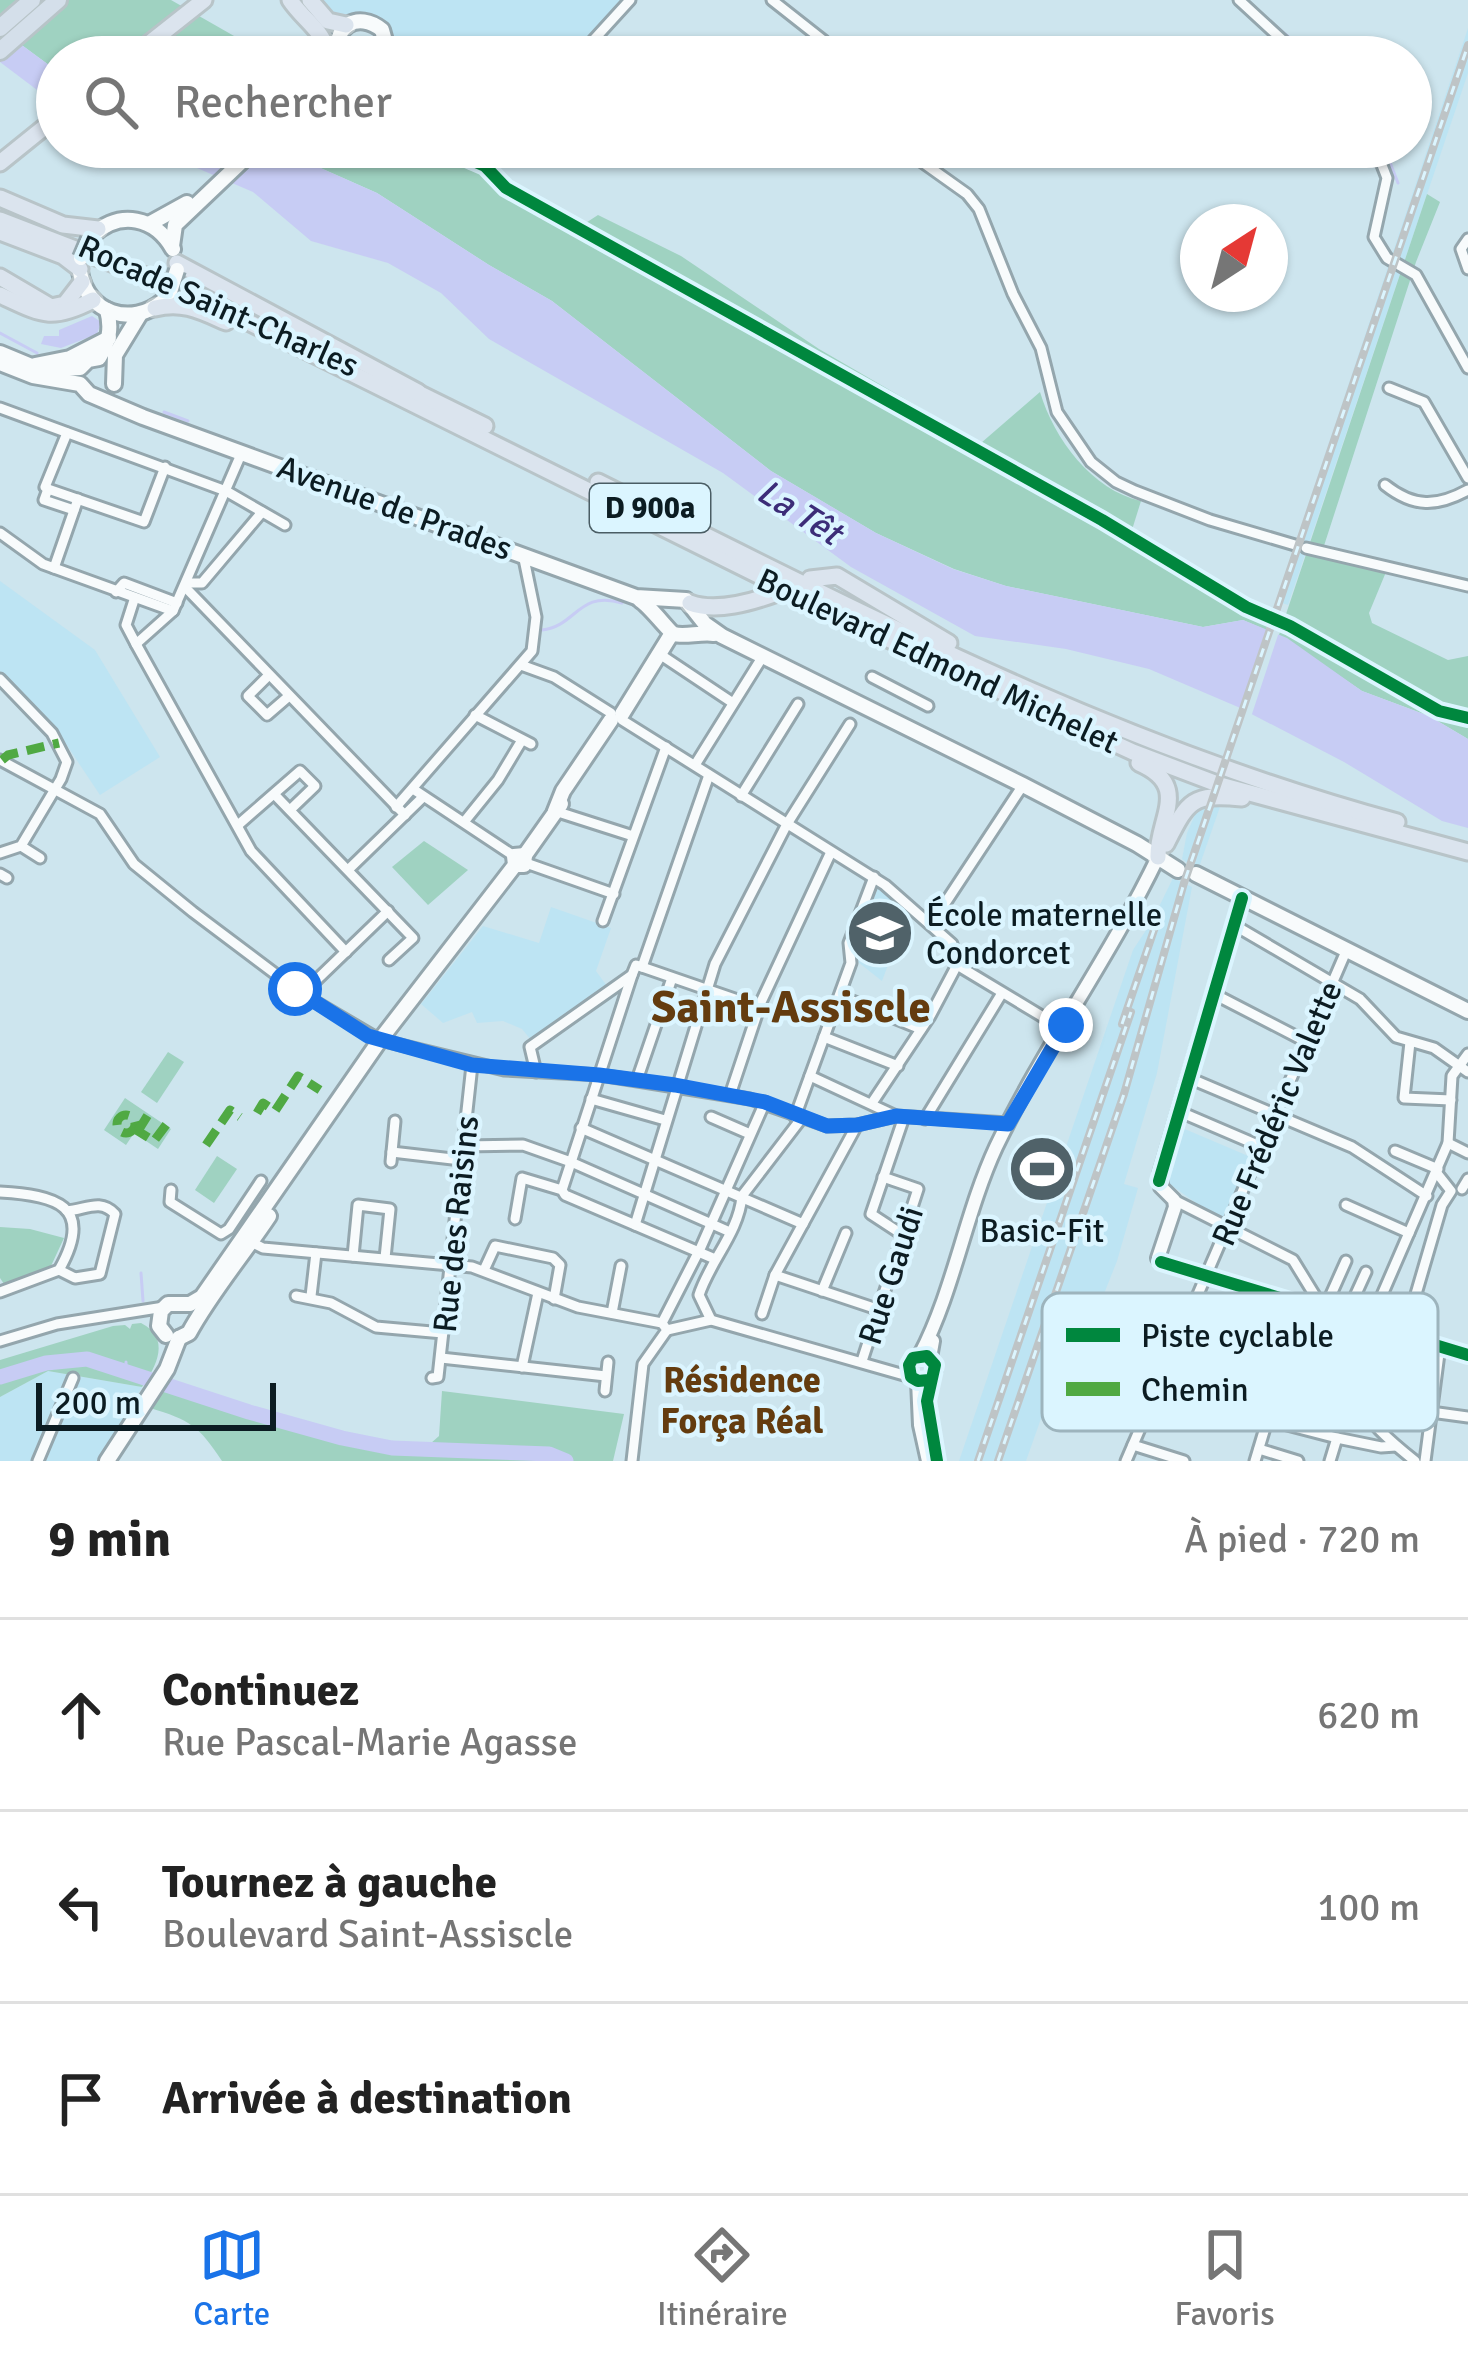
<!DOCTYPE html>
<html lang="fr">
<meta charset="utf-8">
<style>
:root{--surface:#fff;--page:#f6f6f6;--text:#222;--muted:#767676;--line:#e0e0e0;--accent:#1a73e8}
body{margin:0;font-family:Signika,sans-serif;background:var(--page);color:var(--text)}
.compass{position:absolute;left:1180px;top:204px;width:108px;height:108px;border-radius:50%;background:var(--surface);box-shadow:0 3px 9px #0004;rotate:36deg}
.scale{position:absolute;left:36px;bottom:30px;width:240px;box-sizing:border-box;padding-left:12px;border:6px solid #0c1c22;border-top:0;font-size:33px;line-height:42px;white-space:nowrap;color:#0c1c22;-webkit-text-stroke:9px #dbf5ff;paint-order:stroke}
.stop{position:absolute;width:36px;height:36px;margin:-27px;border:9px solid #1a73e8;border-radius:50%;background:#fff}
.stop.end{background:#1a73e8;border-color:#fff;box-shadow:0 3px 12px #0008}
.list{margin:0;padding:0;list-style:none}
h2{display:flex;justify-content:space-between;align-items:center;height:156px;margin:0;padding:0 48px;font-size:51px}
h2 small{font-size:39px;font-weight:400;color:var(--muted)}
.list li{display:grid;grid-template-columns:78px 1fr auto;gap:36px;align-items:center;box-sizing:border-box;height:192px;padding:0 48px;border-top:3px solid var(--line)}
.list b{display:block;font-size:45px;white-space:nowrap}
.list p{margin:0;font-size:39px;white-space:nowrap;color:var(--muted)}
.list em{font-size:39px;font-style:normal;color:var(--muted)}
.icon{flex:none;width:66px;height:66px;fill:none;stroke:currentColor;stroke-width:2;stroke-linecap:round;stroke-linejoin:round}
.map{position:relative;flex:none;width:1468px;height:1461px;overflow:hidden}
.search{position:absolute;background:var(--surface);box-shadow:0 3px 9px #0004;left:36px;right:36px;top:36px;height:132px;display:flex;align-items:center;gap:30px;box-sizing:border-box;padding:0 42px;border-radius:66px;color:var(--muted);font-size:45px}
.sheet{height:732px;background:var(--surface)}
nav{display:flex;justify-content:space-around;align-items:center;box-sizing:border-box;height:168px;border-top:3px solid var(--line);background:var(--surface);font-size:33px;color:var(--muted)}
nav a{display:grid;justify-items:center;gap:6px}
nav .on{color:var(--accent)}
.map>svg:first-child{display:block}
.built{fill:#bde4f3}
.green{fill:#9fd2c1}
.water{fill:#c7ccf4}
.pier{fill:#cde5ee}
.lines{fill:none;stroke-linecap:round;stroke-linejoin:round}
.stream{stroke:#c7ccf4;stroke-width:3}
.river{stroke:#c7ccf4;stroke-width:15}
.minor-casing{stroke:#94a6ad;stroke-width:15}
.tertiary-casing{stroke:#94a6ad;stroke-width:18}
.secondary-casing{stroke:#94a6ad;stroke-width:20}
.trunk-casing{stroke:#b8c4c8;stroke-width:21}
.motorway-casing{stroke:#b8c4c8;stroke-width:22}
.minor{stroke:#f8fbfc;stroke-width:9}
.tertiary{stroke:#f8fbfc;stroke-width:12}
.secondary{stroke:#f8fbfc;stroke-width:14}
.trunk{stroke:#dbe4ee;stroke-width:15}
.motorway{stroke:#d4dfea;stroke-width:16}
.rail-casing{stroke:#bec4c6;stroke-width:8}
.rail{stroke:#dbf5ff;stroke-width:3;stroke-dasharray:9;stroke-linecap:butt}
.secondary-bridge-casing{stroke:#94a6ad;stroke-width:20;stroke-linecap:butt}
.secondary-bridge{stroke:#f8fbfc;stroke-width:14}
.quiet{stroke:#50a943;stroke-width:9;stroke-dasharray:18 9;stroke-linecap:butt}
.cycleway-casing{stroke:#dbf5ff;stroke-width:20}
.cycleway{stroke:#00873e;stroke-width:12}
.route{stroke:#1a73e8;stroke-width:15}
.labels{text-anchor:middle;stroke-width:9;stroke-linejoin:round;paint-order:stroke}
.shield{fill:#dbf5ff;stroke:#4a5d64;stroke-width:3}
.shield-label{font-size:30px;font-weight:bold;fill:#0c1c22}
.street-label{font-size:33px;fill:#0c1c22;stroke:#dbf5ff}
.poi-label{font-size:33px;fill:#0c1c22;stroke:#dbf5ff;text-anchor:start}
.water-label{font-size:36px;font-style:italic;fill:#3c2d78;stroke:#dbf5ff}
.neighbourhood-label{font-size:36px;font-weight:bold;fill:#643c0f;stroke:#dbf5ff}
.district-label{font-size:45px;font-weight:bold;fill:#643c0f;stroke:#dbf5ff}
.key{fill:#dbf5ff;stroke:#9db4bd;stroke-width:3}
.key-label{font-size:33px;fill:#0c1c22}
</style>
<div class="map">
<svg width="1468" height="1461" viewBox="0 0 1468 1461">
<rect width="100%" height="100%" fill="#cde5ee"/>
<g class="built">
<polygon points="317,0 624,0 570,57 391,57 394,35 378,17 359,13 335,20"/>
<polygon points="1468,28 1468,73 1288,605 1276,601"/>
<polygon points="0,581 95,650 160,757 100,795 60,735 0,671"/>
<polygon points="1201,801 1221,804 1198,870 1182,859 1187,833"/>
<polygon points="1173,878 1192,887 1157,1073 1124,1184 1138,1188 1117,1261 1092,1324 1094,1328 1087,1329 1080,1351 1066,1348 1026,1461 959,1461 1133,950 1152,921"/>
<polygon points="878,887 908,912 882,981 858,962 860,954 854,948"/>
<polygon points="551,907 611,928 596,971 607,986 531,1040 522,1029 503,1021 477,1023 472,1012 443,1023 421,1004 483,926 539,943"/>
<polygon points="1180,1127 1253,1158 1224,1223 1164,1180"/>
<polygon points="48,1371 142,1387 98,1461 0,1461 0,1397"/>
</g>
<g class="green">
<polygon points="0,0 171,0 271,57 57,57 57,71 0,29"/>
<path d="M237 147H432L469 170 502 172 504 183 581 226 598 215 681 256 819 349 981 443 1040 392C1054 439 1092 490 1141 501L1131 533 1272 613 1266 630 1243 620 1203 627 1006 586 954 569 876 533 771 471 552 301 489 265 377 193 289 154 251 153Z"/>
<polygon points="1427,194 1440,202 1416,262 1321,555 1386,572 1369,613 1372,623 1448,660 1468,656 1468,739 1429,716 1362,691 1279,635"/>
<polygon points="424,841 468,870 428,905 392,867"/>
<polygon points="168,1052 184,1062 157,1103 141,1092"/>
<polygon points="125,1098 171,1129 158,1149 134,1133 126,1145 104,1130"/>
<polygon points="217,1156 237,1169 214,1203 195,1190"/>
<polygon points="0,1227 30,1229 64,1238 51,1266 4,1284 0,1278"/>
<path d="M141 1323C171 1338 157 1366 142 1387L48 1371 0 1397V1360L113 1326 125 1325 130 1329 132 1324Z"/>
<path d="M165 1385C247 1414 335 1447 422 1451L439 1436 442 1391 624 1414 613 1461H222C199 1426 190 1420 150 1408Z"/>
</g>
<g class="water">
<polygon points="0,29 57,71 57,105 0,62"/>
<polygon points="148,147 237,147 251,153 289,154 377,193 489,265 552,301 771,471 876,533 953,569 1006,586 1203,627 1243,620 1287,638 1362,691 1429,716 1468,739 1468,828 1442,821 1344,762 1238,707 1149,669 1066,649 975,636 851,567 723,473 489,339 441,293 388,263 311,241 253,192"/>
<polygon points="92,316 101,322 97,334 61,348 41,344 44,336 59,336 59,330"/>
</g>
<polygon class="pier" points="1268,624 1280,629 1250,720 1238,714"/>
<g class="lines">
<g class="stream">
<polyline points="1247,0 1258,12"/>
<polyline points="1270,22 1314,57"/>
<polyline points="1384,147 1398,183"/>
<polyline points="0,333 37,353"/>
<polyline points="164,412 188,421"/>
<path d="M542 630C577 626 578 590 622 603"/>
<polyline points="141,1273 143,1301"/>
<polyline points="126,1362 126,1369"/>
</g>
<polyline class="river" points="0,1377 46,1363 87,1359 249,1412 342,1438 392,1448 549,1454 566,1461"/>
<g class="minor-casing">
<g id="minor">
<polyline points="772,0 824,41 836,57"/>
<polyline points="1239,0 1301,57"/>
<polyline points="578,57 630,0"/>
<polyline points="441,147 485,166 500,157 504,147"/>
<polyline points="901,147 967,194 979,209 1013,294 1041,348 1057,412 1091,462 1116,482 1135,491 1210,520 1295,545"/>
<polyline points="1375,147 1387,178 1374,237 1387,258 1416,275 1468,368"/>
<polyline points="1468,239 1461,249 1468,269"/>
<polyline points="1389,388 1424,402 1468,478"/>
<polyline points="0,408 226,491 285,525"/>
<polyline points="67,433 45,487 48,489 144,522 165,467"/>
<path d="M1385 485C1414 508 1437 507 1468 490"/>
<polyline points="48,489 44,500 74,510"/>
<polyline points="0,533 43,564 173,611"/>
<polyline points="1306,548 1468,586"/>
<polyline points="54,568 78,499"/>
<polyline points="188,583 202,583 262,512"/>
<polyline points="185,587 405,815"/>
<polyline points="116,592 124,583 177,603"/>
<polyline points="134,600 126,625 136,644 173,611 242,452"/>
<polyline points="136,644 251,851 346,952"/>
<polyline points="658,653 733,703"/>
<polyline points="521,665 554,677 611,713"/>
<polyline points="269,675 248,696 267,715 289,696"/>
<polyline points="872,677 928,706"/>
<polyline points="0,679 52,733 67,762 61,779 21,846 0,853"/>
<polyline points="475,715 531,744"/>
<polyline points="622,720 885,885 952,944 957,965 1063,1029"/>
<polyline points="0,760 100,814 134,864 193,912 302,994 380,1040 504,1070 600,1075 750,1099 827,1126 857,1125 896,1116 1008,1123"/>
<polyline points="695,765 763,656"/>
<polyline points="413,789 514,856"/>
<polyline points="275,795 413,938 389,960"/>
<polyline points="741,796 798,704"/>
<polyline points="396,807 532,651 536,617 523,554"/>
<polyline points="555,811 633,836"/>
<polyline points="464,822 498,780 522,740"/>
<polyline points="238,825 300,771 315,786 290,810"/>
<polyline points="21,846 40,858"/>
<polyline points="526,863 614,894"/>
<polyline points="349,869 422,798"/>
<polyline points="0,874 7,878"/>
<polyline points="603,921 666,747"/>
<polyline points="932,923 1023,785"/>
<polyline points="1234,925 1360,999 1396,1037 1434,1048 1468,1072"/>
<polyline points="642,967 761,1008"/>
<polyline points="302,994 388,911"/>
<polyline points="1214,994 1307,1042"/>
<polyline points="840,996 921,1029"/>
<polyline points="824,1037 898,1066"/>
<polyline points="1410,1042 1404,1098 1451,1100"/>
<polyline points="536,1072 530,1047 632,975 636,965 642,967 709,775"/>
<polyline points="810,1076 896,1116"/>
<polyline points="1189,1078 1352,1147 1427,1196"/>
<polyline points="637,1080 672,978"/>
<polyline points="730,1095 761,1002 831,852"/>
<polyline points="591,1099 665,1120"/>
<polyline points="872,1103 930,1016 957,965"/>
<polyline points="1178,1111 1262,1147"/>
<polyline points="711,1117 750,1134"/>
<polyline points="795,1117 851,963 849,943 874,877"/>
<polyline points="925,1119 1002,993"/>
<polyline points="581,1128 803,1224"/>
<polyline points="1448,1143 1468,1153"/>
<polyline points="464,1146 523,1145 571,1162 730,1232"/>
<polyline points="1395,1151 1438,1169"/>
<polyline points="392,1152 461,1160"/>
<polyline points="391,1162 395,1121"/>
<polyline points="1462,1189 1468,1179"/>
<polyline points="171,1190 170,1202 221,1234 229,1229 261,1181"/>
<polyline points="562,1190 632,975"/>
<path d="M0 1192C55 1195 96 1205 59 1270L0 1292"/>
<polyline points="1174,1200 1293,1260 1325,1312"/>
<polyline points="1346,1205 1409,1233"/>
<polyline points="515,1219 522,1178 562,1190 565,1195 715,1259"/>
<polyline points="635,1225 715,964 787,824 850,724"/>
<polyline points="903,1235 871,1214 904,1117"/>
<polyline points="247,1240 263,1248 472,1267 578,1307 662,1323"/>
<polyline points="353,1256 358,1205 390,1209 385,1258"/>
<path d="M59 1270 75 1278 100 1274 115 1214C100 1198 85 1210 67 1211"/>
<polyline points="484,1270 495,1246 553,1258 560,1265 554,1299"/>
<polyline points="775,1275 877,1309"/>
<polyline points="822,1291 846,1233"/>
<polyline points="296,1296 331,1303 376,1327 443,1333"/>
<polyline points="311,1296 316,1253"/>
<polyline points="1325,1308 1346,1261"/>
<polyline points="612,1313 621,1266"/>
<path d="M1329 1313C1350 1391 1349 1409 1415 1461"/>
<polyline points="762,1314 775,1275 857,1125"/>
<polyline points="1345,1318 1366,1272"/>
<path d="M711 1320 699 1295C710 1261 739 1232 742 1196L801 1119"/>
<polyline points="1369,1325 1448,1143 1452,1076 1468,1054"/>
<polyline points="667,1330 711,1320 911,1377"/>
<polyline points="1404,1335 1442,1205 1451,1191 1436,1172"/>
<polyline points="0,1341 57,1324 164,1307"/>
<polyline points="1177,1344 1351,1392"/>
<polyline points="1219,1357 1231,1323"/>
<polyline points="441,1358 606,1376"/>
<polyline points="862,1361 918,1189 883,1177"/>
<polyline points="522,1367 538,1293"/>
<polyline points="432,1378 438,1377 472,1065"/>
<polyline points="605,1391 608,1362"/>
<polyline points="1157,1391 1337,1438 1381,1447 1396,1446"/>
<polyline points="1431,1412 1468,1417"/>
<polyline points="1133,1445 1184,1461"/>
<polyline points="1259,1449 1298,1461"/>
<polyline points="38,1461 73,1378"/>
<polyline points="632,1461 643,1364 667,1330 662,1323 701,1247 765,1102"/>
<polyline points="1126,1461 1347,949"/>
<polyline points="1255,1461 1302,1305"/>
<polyline points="1330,1461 1337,1438"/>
<polyline points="1425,1461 1440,1346"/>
</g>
</g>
<g class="tertiary-casing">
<g id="tertiary">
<polyline points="1242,898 1160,1174 1161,1187 1174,1200 1175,1207 1158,1258 1161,1262 1468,1355"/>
<path d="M933 1341 930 1358 935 1369C921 1398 930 1430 937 1461"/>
<path d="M920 1355C954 1290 965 1214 996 1147 1044 1047 1110 957 1158 857"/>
<polyline points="918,1381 920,1425 928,1461"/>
<polyline points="922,1382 911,1377 909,1365 917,1356 925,1356"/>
</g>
</g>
<g class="secondary-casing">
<g id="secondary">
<path d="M340 57C330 27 358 10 382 30L387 48 384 57"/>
<polyline points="149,224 187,203"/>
<path d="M93 235C120 210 155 217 173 249"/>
<polyline points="172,246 175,225 257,147"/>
<path d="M80 272C87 313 131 328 163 301"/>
<path d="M0 353 41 370 80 368 88 360 99 358C109 341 112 329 107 310"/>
<polyline points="0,363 33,376 80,384 89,394 143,417 636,597 686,600 705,624 722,636 1023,785 1137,844 1178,870"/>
<polyline points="35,365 70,358 109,338"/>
<polyline points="114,384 115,355 140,314"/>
<path d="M640 600C651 607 669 632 674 634 684 637 701 632 714 634"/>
<polyline points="622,714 672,633"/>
<polyline points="555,811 563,791 611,720"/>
<polyline points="525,855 561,804"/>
<polyline points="1196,874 1468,1011"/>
<polyline points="166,1335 159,1326 161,1311 168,1304 190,1304 202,1297 380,1040 515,865 514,856 525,855 524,865 515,865"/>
<path d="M179 1338 189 1333C210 1294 243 1255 269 1216"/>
<polyline points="107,1461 167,1369 179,1338"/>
</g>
</g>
<g class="trunk-casing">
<g id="trunk">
<path d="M290 0C304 21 325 31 329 57"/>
<polyline points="310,0 328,21 346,25"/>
<polyline points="132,57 204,0"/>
<polyline points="0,163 57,117"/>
<polyline points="0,198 63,225 98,229"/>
<polyline points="0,220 192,294 877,634 1133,752 1220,785 1468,852"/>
<polyline points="0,232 63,256 80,269"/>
<polyline points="177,263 418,392"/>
<polyline points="0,277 51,307 65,304 82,282"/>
<path d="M0 295C41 314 51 322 93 300"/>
<path d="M155 308C183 301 201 311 226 322"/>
<polyline points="410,389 485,426"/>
<path d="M598 482C860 612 1112 745 1397 822"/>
<polyline points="810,579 837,576 949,643"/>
<path d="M690 603C716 613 752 602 777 593"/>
<path d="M1139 763C1192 786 1157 819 1158 857"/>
<path d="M1166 844C1188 801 1191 793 1242 798"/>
</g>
</g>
<g class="motorway-casing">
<g id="motorway">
<polyline points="0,28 32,0"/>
<polyline points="0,51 58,0"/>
</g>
</g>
<use href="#minor" class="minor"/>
<use href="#tertiary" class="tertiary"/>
<use href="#secondary" class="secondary"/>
<use href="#trunk" class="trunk"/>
<use href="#motorway" class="motorway"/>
<g class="rail-casing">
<g id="rail">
<polyline points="1122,1024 1155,927"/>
<polyline points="978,1461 1131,1012"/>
<polyline points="998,1461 1124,1094 1184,883 1468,45"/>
</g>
</g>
<use href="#rail" class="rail"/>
<g class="secondary-bridge-casing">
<g id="secondary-bridge">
<polyline points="81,258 89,239"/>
<polyline points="170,292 177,270"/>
</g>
</g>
<use href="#secondary-bridge" class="secondary-bridge"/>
<g class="quiet">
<polyline points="2,760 8,755 59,743"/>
<polyline points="257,1113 263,1103 275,1111 298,1076 320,1090"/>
<circle cx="126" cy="1124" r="9"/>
<polyline points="133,1128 154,1141 169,1121"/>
<polyline points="138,1131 151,1110"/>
<polyline points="206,1145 230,1110 240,1117"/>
</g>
<g class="cycleway-casing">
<g id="cycleway">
<polyline points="441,147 485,166 506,188 1102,520 1246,607 1290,626 1439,711 1468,718"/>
<polyline points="1159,1181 1242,898"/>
<polyline points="1161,1262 1468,1355"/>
<polyline points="929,1380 918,1381 911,1377 909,1365 913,1358 927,1356 935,1365 927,1401 937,1461"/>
</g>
</g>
<use href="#cycleway" class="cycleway"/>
</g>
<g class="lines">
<polyline class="route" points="295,989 368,1036 472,1065 599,1075 675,1085 765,1102 827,1126 857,1125 896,1116 1008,1124 1066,1025"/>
</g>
<defs>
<g id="school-disc" transform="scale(3.45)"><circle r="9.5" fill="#506269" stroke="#dbf5ff"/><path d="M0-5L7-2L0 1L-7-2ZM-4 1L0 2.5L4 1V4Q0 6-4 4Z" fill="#fff"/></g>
<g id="stadium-disc" transform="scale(3.45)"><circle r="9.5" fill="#506269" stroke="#dbf5ff"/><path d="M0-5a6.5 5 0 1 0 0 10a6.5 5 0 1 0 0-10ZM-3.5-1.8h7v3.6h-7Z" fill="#fff"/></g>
</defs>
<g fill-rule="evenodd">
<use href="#school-disc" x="880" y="933"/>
<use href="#stadium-disc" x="1042" y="1169"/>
</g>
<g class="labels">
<rect class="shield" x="590" y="484" width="120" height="48" rx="9"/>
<g class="shield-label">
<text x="650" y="518">D 900a</text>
</g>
<g class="street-label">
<text transform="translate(219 305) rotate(24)" y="12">Rocade Saint-Charles</text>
<text transform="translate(395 507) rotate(20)" y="12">Avenue de Prades</text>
<text transform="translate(938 660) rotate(25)" y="12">Boulevard Edmond Michelet</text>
<text transform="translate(1276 1113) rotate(-67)" y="12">Rue Frédéric Valette</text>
<text transform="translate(455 1224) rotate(-84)" y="12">Rue des Raisins</text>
<text transform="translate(890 1275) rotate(-72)" y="12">Rue Gaudi</text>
</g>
<g class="poi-label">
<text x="926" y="926">École maternelle<tspan x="926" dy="38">Condorcet</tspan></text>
<text x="1042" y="1242" text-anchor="middle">Basic-Fit</text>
</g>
<g class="water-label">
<text transform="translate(800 511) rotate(32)" y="13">La Têt</text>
</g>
<g class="neighbourhood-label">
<text x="742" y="1392">Résidence<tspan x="742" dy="41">Força Réal</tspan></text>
</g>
<g class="district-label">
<text x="791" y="1022">Saint-Assiscle</text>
</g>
</g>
<rect x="1042" y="1293" width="396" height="138" rx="18" class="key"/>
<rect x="1066" y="1328" width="54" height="14" fill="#00873e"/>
<rect x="1066" y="1382" width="54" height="14" fill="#50a943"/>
<g class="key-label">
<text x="1141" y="1347">Piste cyclable</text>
<text x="1141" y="1401">Chemin</text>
</g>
</svg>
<svg class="compass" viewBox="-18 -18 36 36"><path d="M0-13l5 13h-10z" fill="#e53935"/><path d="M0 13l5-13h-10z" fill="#767676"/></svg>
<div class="scale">200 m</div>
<div class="stop" style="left:295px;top:989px"></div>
<div class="stop end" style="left:1066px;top:1025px"></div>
<div class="search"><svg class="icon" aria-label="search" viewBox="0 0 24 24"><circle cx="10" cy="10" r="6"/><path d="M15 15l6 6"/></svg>Rechercher</div>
</div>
<section class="sheet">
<h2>9 min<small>À pied · 720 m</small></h2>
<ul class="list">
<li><svg class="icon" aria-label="ahead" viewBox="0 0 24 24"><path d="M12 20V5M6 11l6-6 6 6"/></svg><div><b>Continuez</b><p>Rue Pascal-Marie Agasse</p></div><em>620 m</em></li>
<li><svg class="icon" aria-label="left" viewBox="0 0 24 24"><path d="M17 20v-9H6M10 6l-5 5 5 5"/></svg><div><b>Tournez à gauche</b><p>Boulevard Saint-Assiscle</p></div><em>100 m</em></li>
<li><svg class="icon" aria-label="arrive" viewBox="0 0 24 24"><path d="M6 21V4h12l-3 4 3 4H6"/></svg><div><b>Arrivée à destination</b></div></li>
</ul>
</section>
<nav>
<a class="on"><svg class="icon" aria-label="map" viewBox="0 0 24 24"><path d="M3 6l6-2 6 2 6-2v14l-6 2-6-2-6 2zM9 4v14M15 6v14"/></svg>Carte</a>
<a><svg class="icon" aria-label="directions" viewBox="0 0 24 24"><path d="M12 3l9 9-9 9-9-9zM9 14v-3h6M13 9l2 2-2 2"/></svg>Itinéraire</a>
<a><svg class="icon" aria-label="saved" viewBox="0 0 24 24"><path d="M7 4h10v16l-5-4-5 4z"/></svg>Favoris</a>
</nav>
